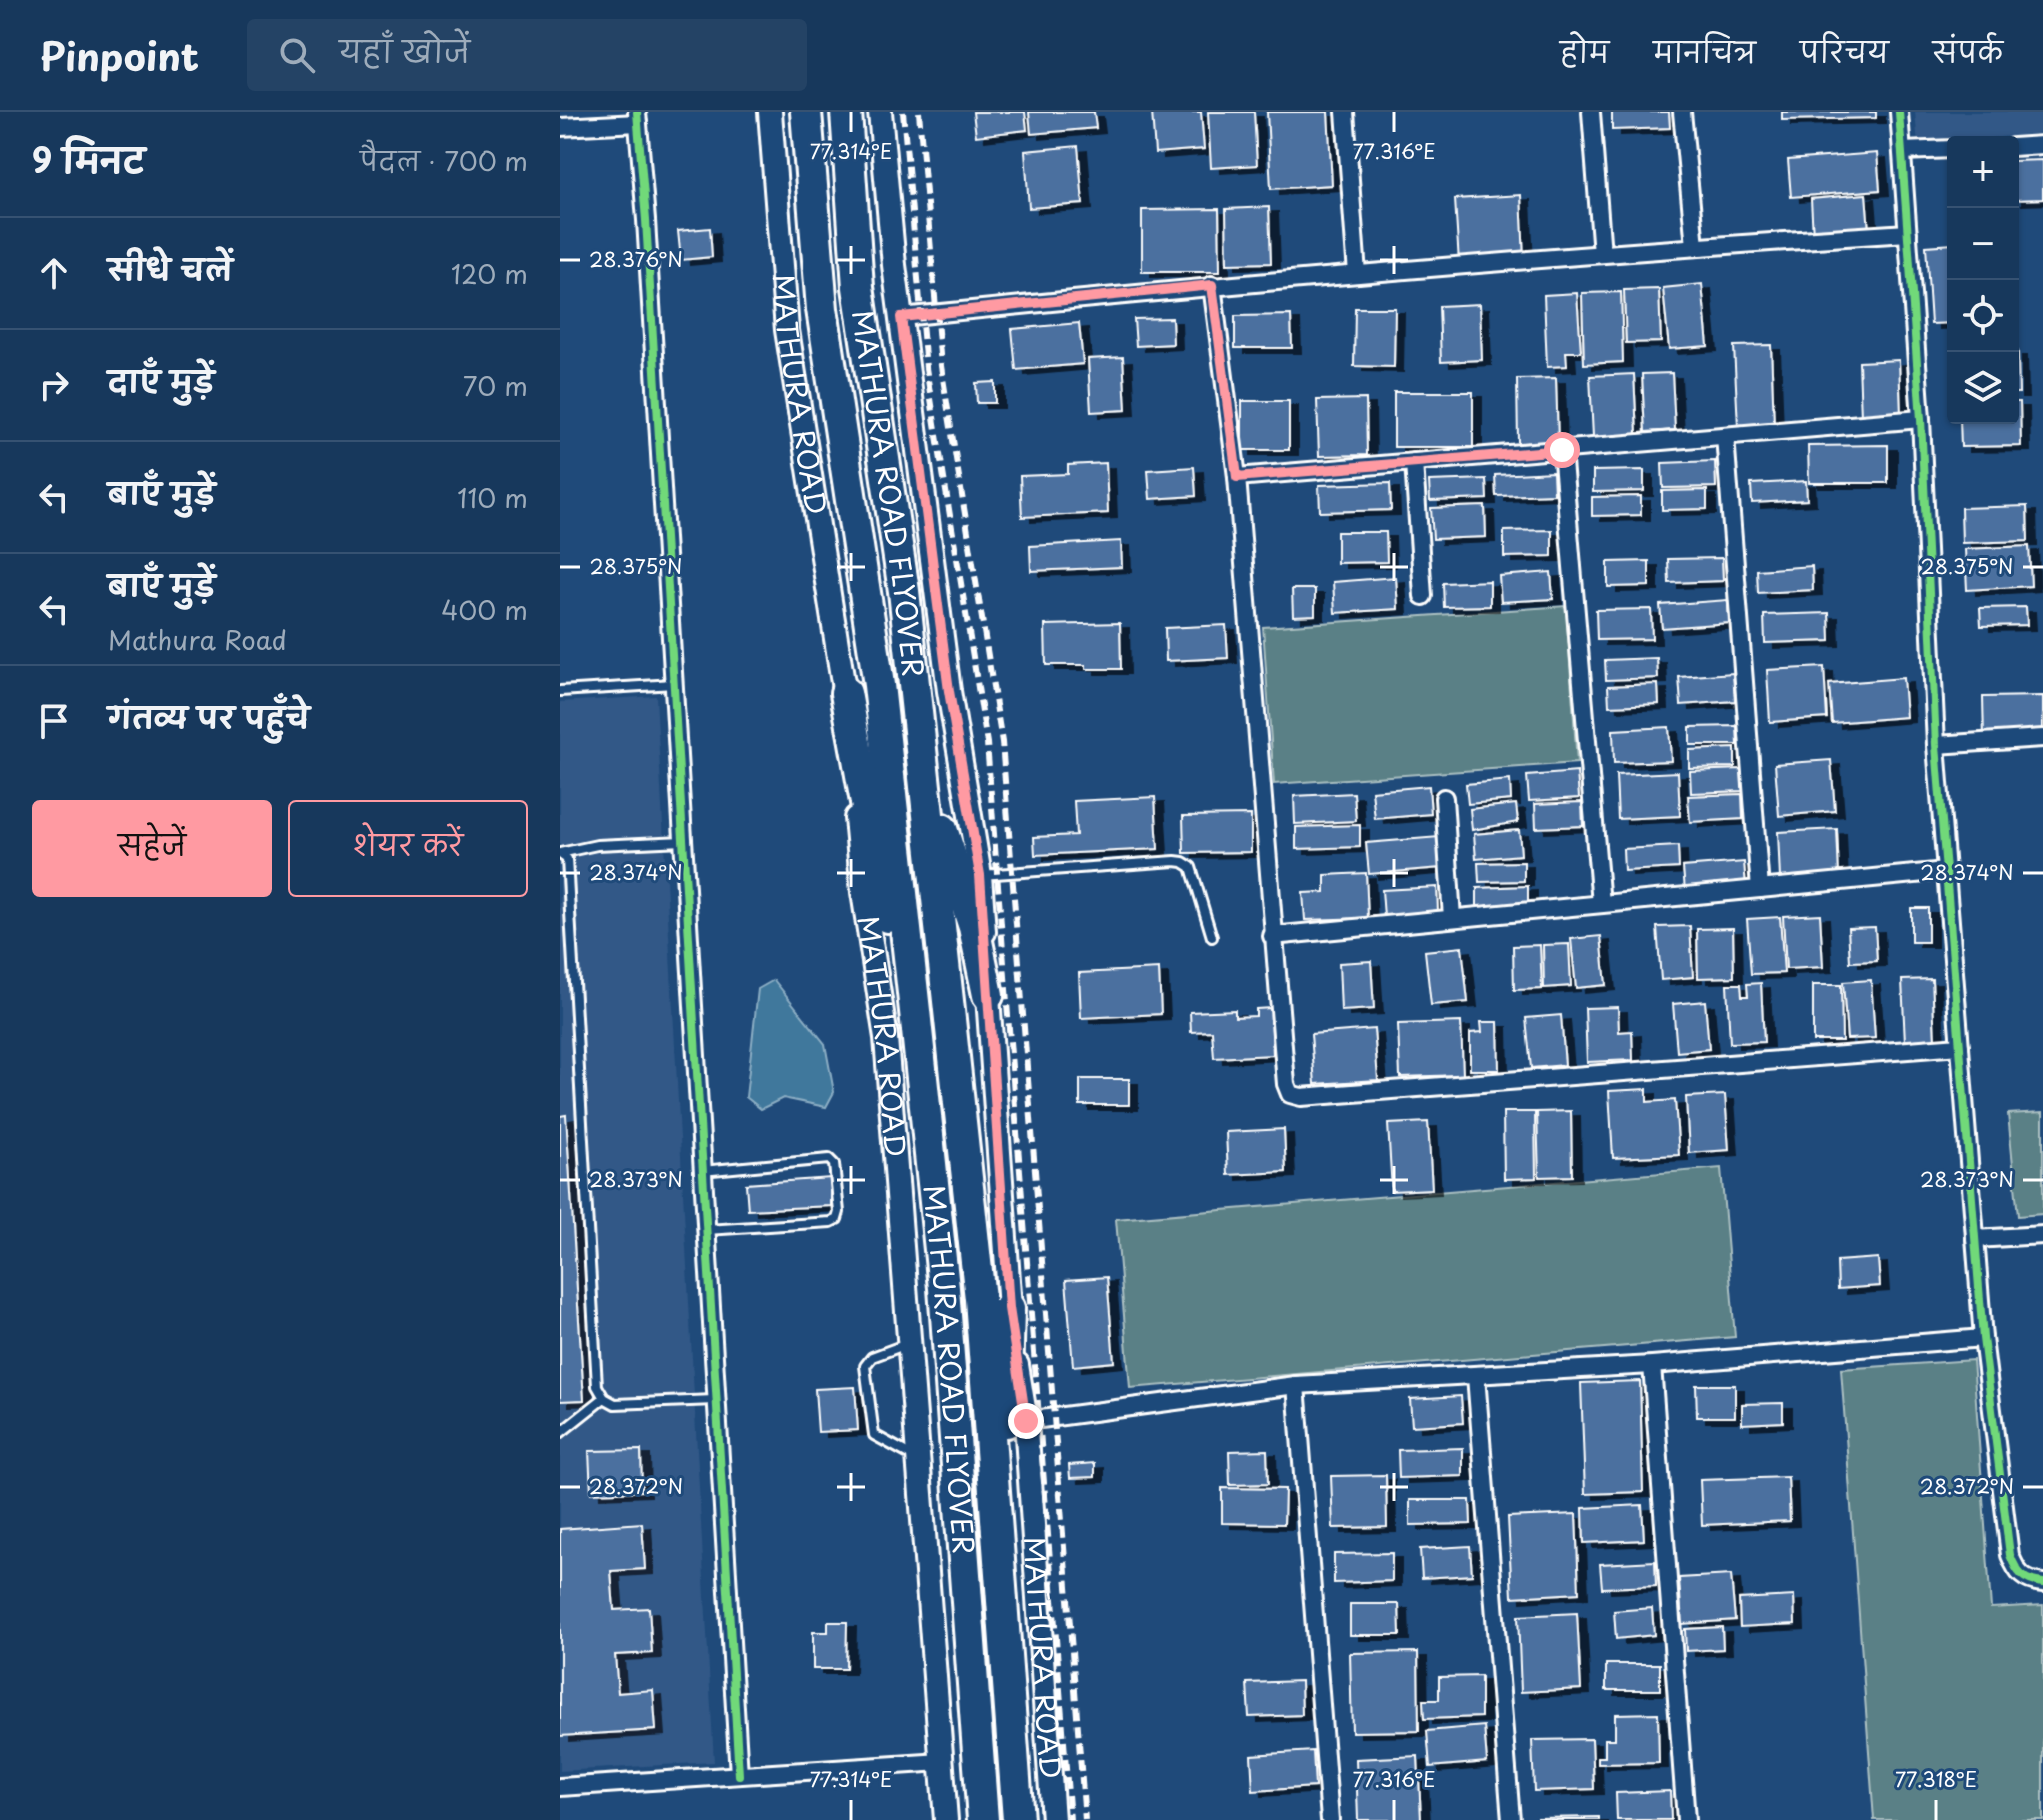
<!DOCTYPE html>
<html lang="hi">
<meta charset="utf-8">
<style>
:root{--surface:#17385c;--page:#244365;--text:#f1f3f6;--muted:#9eacbb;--line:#365272;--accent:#ff9aa2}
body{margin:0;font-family:"Playpen Sans","Playpen Sans Deva",sans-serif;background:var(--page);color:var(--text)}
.controls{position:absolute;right:24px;top:24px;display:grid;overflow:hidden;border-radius:8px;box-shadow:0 2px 6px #0004}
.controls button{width:72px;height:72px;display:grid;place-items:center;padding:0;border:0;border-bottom:2px solid var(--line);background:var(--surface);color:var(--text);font:40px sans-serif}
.stop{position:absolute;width:24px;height:24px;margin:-18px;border:6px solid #ff9aa2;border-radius:50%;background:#fff}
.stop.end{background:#ff9aa2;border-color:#fff;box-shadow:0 2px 8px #0008}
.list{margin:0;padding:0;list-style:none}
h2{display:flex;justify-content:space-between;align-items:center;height:104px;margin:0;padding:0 32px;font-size:34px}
h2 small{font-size:26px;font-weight:400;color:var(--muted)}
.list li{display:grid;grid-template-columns:52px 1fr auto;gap:24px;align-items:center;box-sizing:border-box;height:112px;padding:0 32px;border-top:2px solid var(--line)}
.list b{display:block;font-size:30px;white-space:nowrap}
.list p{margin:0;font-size:26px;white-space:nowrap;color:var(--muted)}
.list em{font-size:26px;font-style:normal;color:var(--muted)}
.actions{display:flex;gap:16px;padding:24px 32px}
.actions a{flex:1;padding:18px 0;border:2px solid var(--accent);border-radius:8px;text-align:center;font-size:28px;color:var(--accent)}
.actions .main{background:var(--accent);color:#111}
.icon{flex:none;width:44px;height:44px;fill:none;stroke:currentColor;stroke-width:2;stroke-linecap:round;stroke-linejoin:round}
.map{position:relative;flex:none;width:1483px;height:1708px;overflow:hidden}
header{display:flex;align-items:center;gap:48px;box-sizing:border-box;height:112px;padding:0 40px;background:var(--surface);border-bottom:2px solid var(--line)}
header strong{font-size:38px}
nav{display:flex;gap:44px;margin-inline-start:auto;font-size:28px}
.search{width:560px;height:72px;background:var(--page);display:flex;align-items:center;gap:20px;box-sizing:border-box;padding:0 28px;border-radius:8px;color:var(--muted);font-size:30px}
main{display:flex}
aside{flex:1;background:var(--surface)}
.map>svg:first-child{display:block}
.built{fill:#305887}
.green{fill:#5a8086;stroke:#acc0c2;stroke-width:2}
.water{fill:#40789c;stroke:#8caec4;stroke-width:2}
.building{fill:#4c709f;stroke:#fff;stroke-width:2;filter:url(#shadow)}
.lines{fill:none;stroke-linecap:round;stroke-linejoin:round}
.lane-casing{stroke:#fff;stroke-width:14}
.street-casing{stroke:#fff;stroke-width:22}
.secondary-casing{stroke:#fff;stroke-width:28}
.highway-casing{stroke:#fff;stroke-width:36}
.lane{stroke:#1f4a7a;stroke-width:8}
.street{stroke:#1f4a7a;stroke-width:16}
.secondary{stroke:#1f4a7a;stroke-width:22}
.highway{stroke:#1f4a7a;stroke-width:30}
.rail{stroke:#fff;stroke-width:6;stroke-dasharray:12 6;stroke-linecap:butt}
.cycleway-casing{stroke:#1f4a7a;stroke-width:13}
.cycleway{stroke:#71d979;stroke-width:8}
.route{stroke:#ff9aa2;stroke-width:10}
.ticks{fill:none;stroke:#fff;stroke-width:3}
.labels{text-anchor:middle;stroke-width:6;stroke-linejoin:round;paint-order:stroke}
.street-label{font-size:28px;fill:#fff;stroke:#1f4a7a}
.ticks-label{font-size:20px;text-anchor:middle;fill:#fff;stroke:#1f4a7a;stroke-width:6;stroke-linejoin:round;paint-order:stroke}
</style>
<header>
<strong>Pinpoint</strong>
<div class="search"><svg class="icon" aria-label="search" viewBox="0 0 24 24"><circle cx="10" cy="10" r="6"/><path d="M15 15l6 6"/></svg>यहाँ खोजें</div>
<nav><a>होम</a><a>मानचित्र</a><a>परिचय</a><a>संपर्क</a></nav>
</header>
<main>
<aside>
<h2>9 मिनट<small>पैदल · 700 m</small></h2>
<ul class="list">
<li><svg class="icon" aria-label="ahead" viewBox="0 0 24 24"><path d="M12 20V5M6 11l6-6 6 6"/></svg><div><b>सीधे चलें</b></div><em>120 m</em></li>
<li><svg class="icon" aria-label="right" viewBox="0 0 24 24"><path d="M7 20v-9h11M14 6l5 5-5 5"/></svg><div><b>दाएँ मुड़ें</b></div><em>70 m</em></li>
<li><svg class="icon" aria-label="left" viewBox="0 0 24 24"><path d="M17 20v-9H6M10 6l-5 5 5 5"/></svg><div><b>बाएँ मुड़ें</b></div><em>110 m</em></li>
<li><svg class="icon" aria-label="left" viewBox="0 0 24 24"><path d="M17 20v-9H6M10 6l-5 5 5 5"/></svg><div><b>बाएँ मुड़ें</b><p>Mathura Road</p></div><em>400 m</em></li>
<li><svg class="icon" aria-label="arrive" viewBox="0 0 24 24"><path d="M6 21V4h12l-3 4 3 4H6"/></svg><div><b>गंतव्य पर पहुँचे</b></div></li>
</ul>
<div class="actions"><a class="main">सहेजें</a><a>शेयर करें</a></div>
</aside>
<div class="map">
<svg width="1483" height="1708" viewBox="0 0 1483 1708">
<defs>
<filter id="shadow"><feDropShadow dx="9" dy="5" stdDeviation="0" flood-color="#0009"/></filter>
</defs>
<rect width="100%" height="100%" fill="#1f4a7a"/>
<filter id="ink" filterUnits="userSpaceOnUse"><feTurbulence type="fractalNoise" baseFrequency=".0125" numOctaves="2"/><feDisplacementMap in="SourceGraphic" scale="16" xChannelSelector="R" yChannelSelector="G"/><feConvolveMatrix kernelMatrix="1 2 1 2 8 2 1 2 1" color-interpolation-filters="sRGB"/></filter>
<g filter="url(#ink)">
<g class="built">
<polygon points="1355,0 1483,0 1483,21 1358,33"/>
<polygon points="96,584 154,1650 0,1659 0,590"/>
</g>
<g class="green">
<polygon points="1006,494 1017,651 714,672 703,515"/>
<polygon points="1483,1000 1483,1102 1458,1104 1448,1002"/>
<polygon points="1161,1056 1175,1225 570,1276 556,1107"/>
<polygon points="1413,1248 1431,1496 1483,1493 1483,1708 1314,1708 1281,1257"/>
</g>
<polygon class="water" points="214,868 265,932 274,980 266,995 223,986 201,997 186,985 198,877"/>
<g class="building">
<polygon points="413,0 465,0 467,18 416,24"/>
<polygon points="469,0 534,0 536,16 471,22"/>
<polygon points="592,0 641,0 644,37 595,41"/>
<polygon points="648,0 694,0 697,53 651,56"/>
<polygon points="707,0 768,0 772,73 711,77"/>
<polygon points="1052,0 1109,0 1110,16 1052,18"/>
<polygon points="1222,0 1316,0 1316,6 1222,8"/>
<polygon points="518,34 523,92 469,96 465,39"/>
<polygon points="1317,41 1320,78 1231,85 1228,48"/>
<polygon points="1483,48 1483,87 1453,88 1453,49"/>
<polygon points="1306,82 1309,119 1253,124 1251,87"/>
<polygon points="961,83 964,148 899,151 895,87"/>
<polygon points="709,95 711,151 667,152 666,97"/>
<polygon points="659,97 660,160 582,160 582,98"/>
<polygon points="150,116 152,145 121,148 118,119"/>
<polygon points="1393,132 1393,211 1371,212 1366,134"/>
<polygon points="1142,172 1148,234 1109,237 1103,176"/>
<polygon points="1099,177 1101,230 1066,231 1064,178"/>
<polygon points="1061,180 1063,250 1024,252 1022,181"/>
<polygon points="1017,181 1021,240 1006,240 1007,254 987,255 984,183"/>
<polygon points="920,192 922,248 881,250 879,194"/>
<polygon points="795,196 835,196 834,255 794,254"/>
<polygon points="731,203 732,236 675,236 675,204"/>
<polygon points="612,206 613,232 576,234 574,207"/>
<polygon points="519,211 523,252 456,258 452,217"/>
<polygon points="1211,233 1214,313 1178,315 1174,234"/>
<polygon points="1453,239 1458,239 1459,281 1453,281"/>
<polygon points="563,245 566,298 531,300 528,247"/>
<polygon points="1339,248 1341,304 1301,306 1299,250"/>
<polygon points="1112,261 1115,318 1085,320 1082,262"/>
<polygon points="1074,262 1077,322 1033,325 1030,264"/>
<polygon points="996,266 998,330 958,331 957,267"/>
<polygon points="435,270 435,291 417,291 416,271"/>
<rect x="834" y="280" width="79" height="55"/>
<polygon points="806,287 807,343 759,344 757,288"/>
<rect x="682" y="289" width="47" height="49"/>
<polygon points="1453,290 1460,290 1461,334 1401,335 1400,306 1453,306"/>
<polygon points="1328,333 1328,371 1249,371 1248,334"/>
<polygon points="1155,349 1156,375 1103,376 1102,351"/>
<polygon points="546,351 548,401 462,405 460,364 508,362 508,353"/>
<polygon points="634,355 636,384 590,387 588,358"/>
<polygon points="1084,358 1084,379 1033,380 1033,359"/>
<polygon points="993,360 994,382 936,384 935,363"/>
<polygon points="926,367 927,387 870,389 869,369"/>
<polygon points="1246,369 1247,388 1192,391 1191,372"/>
<polygon points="830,371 831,398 760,400 759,373"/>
<polygon points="1147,378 1147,397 1102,398 1102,379"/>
<polygon points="1081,384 1081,403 1032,404 1032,385"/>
<polygon points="925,394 926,425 873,427 871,396"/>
<polygon points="1467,394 1468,429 1402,431 1401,396"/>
<polygon points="992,418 992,444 944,445 944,419"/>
<polygon points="777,420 826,420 827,450 777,451"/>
<polygon points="561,429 562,455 471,459 470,434"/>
<polygon points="1469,434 1471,474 1407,478 1405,437"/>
<polygon points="1162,446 1163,469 1109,471 1108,447"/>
<polygon points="1089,449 1089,474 1048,475 1048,450"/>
<polygon points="1252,454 1253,478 1198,481 1197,458"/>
<polygon points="991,460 993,487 941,490 939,464"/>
<polygon points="836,465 838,497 775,501 773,470"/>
<polygon points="930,469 930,494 884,495 883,471"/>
<polygon points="732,477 755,477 755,503 733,504"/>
<polygon points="1168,488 1169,511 1102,516 1100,493"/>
<polygon points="1466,495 1467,513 1421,514 1420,496"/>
<polygon points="1091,497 1092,527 1037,528 1036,498"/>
<polygon points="1269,501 1270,529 1205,531 1204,503"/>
<polygon points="560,511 561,557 526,557 526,553 486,553 485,513"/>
<polygon points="666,513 668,546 606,549 605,516"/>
<polygon points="1097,546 1098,566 1046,568 1045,548"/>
<polygon points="1264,555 1267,606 1210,610 1207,558"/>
<polygon points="1173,561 1175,589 1121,593 1119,565"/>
<polygon points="1343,566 1346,605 1272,611 1269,572"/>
<polygon points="1098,572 1099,592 1049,594 1048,574"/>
<polygon points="1483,584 1483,625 1424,627 1423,585"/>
<polygon points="1177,614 1178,633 1130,633 1130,615"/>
<polygon points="1109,615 1111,649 1054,651 1053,618"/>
<polygon points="1175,636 1175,655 1129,656 1129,638"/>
<polygon points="1271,648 1275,699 1219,704 1215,652"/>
<polygon points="1182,657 1183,679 1131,681 1130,659"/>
<polygon points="1017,660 1019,686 969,689 967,664"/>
<polygon points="1118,660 1120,704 1058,707 1056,663"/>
<polygon points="950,668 951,688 908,692 906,672"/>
<polygon points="869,674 871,702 815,707 812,679"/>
<polygon points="794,681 796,709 735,712 734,684"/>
<polygon points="1182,682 1183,707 1130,710 1128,684"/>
<polygon points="595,685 598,737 475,743 474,725 516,723 514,689"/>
<polygon points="1022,690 1023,714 976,716 975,692"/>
<polygon points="956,692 958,710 912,718 910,697"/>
<polygon points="691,703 691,740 624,741 623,704"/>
<polygon points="800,713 800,735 736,737 736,715"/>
<polygon points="1277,717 1279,764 1220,767 1218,720"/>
<polygon points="959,718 961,743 916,747 914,722"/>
<polygon points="879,725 881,756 809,762 806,731"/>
<polygon points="1118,734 1119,756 1064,759 1063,737"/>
<polygon points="964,750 964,769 919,770 918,751"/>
<polygon points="1184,750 1186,775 1125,779 1123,755"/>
<polygon points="806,761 808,806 745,808 743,781 765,780 765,763"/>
<polygon points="968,774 968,795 917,797 917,776"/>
<polygon points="877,775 878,801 824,805 822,778"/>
<rect x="1351" y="796" width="17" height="34"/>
<polygon points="1260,802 1263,855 1226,857 1223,804"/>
<polygon points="1220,805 1224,861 1191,862 1187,807"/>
<polygon points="1130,814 1133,865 1101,868 1097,815"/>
<polygon points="1315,815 1317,849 1290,850 1288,816"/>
<polygon points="1173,816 1174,865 1138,866 1137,817"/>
<polygon points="1041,824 1046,873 1016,876 1011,827"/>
<polygon points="1009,832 1011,874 984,876 983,833"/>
<polygon points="980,833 982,877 954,878 953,834"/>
<polygon points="902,835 908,890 871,893 865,839"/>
<polygon points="811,849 814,897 781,899 779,851"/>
<polygon points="599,857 601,902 521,906 519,861"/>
<polygon points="1372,867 1375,929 1345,930 1342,868"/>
<polygon points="1311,868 1315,926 1287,927 1283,870"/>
<polygon points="1201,871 1204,930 1170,931 1167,872 1181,872 1182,884 1188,884 1187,872"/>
<polygon points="1253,873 1281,873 1282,929 1253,929"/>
<polygon points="1145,889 1149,937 1117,940 1113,892"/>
<polygon points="1058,895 1059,920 1072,919 1073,948 1027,950 1025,896"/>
<polygon points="711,896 713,943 654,946 652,919 631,920 630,900 675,898 675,905 696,904 696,897"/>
<polygon points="1001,903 1005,953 971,956 966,906"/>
<polygon points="901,910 903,963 840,965 838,912"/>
<polygon points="921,910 938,910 939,958 910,958 910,921 922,920"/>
<polygon points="814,917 818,968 755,972 751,922"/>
<rect x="520" y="967" width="49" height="26"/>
<polygon points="1087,977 1087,990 1115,988 1119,1043 1053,1046 1049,979"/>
<polygon points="1165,983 1169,1038 1129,1041 1126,985"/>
<polygon points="1011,999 1012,1064 979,1065 977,1000"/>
<polygon points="943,1000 975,1000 976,1066 944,1067"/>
<polygon points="6,1003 24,1288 0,1289 0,1004"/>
<polygon points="868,1010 872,1077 832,1079 828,1012"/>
<polygon points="724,1017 726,1060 668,1063 666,1020"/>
<polygon points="271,1066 271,1094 188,1098 186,1072"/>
<polygon points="1318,1146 1320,1174 1278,1177 1277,1149"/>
<polygon points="547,1165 554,1250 513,1254 506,1168"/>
<polygon points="1080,1269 1083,1380 1025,1382 1021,1271"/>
<polygon points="1136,1273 1175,1273 1175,1305 1137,1305"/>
<polygon points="295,1275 298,1318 258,1320 255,1277"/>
<polygon points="901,1284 903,1311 852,1314 850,1287"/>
<polygon points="1223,1291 1223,1310 1182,1312 1182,1292"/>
<polygon points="903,1336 903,1364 839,1366 838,1338"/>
<polygon points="81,1338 82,1379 31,1381 29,1339"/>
<polygon points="707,1338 708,1372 670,1373 669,1339"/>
<polygon points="535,1351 535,1365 510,1366 509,1353"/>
<polygon points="826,1363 827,1415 773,1416 771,1364"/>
<polygon points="1228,1365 1230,1409 1142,1413 1140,1368"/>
<polygon points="662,1376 725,1377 724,1412 662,1411"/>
<polygon points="850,1388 910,1388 911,1412 850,1413"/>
<polygon points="1082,1393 1084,1428 1024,1431 1023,1396"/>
<polygon points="1016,1402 1019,1481 952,1485 948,1405"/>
<polygon points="82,1411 85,1457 51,1459 54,1498 89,1496 92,1541 55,1543 58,1581 93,1578 96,1618 0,1624 0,1417"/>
<polygon points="910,1434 912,1463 862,1466 860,1437"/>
<polygon points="832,1441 832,1469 774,1471 774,1442"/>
<polygon points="1095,1449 1096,1474 1042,1476 1040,1452"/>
<polygon points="1171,1463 1175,1508 1122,1512 1119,1466"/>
<polygon points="1234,1484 1235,1512 1180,1515 1179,1487"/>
<polygon points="790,1492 839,1492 840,1523 790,1523"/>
<polygon points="1092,1496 1094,1523 1056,1527 1054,1499"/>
<polygon points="1017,1501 1021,1577 961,1580 958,1504"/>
<polygon points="268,1510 287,1510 286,1557 253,1557 253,1520 268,1520"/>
<polygon points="1162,1515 1163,1537 1126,1539 1125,1517"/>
<polygon points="858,1540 859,1619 792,1620 790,1541"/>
<rect x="1046" y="1552" width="54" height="26"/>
<polygon points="921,1564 921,1605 864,1607 863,1588 879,1588 879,1565"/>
<polygon points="741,1569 742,1603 689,1605 687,1571"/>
<polygon points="1098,1601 1099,1651 1038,1652 1038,1645 1045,1645 1045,1627 1055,1627 1055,1602"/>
<polygon points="924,1614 927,1650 870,1655 867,1619"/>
<polygon points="1032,1627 1034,1677 974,1679 972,1628"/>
<polygon points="753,1639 755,1675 693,1679 691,1643"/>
<polygon points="858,1644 861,1708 798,1708 796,1647"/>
<polygon points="1110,1679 1111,1708 1057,1708 1056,1681"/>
<polygon points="1039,1705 1039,1708 977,1708 977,1706"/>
</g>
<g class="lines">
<g class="lane-casing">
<g id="lane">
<polyline points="0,579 114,572"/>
<polyline points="0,741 37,733 123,729"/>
<polyline points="0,742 7,747 37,1274 44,1286 55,1292 155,1288"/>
<polyline points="421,763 615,749 623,750 631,755 652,825"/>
<polyline points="142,1059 269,1047 274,1052 279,1100 277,1107 271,1110 146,1118"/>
<polyline points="347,1232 312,1245 305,1254 314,1323 356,1346"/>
<polyline points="0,1321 44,1286"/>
</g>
</g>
<g class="street-casing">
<g id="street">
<polyline points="77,0 86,108 179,1663"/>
<polyline points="785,0 797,162"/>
<polyline points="1031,0 1042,142"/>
<polyline points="1122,0 1135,134"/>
<path d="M1339 0 1361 307 1376 633 1423 1226 1450 1443C1457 1461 1463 1469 1483 1471"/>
<polyline points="0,15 78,11"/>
<polyline points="1453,35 1483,33"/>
<polyline points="1342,39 1393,37"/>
<polyline points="652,173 677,365 726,972 730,982 741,985 1400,934"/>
<path d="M341 205C676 171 1011 142 1348 121"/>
<polyline points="1165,324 1200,777"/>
<polyline points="1002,338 1041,792"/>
<polyline points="854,350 863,484"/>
<polyline points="677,365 1361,307"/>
<polyline points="1376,633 1483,626"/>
<polyline points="884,686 892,806"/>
<polyline points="712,824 1386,759"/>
<polyline points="1415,1127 1483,1123"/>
<polyline points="1092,1253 1126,1708"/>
<polyline points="916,1264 951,1708"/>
<polyline points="736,1273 770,1708"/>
<polyline points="466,1309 736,1273 1092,1253 1423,1226"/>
<polyline points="0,1675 382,1650"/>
</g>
</g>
<g class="secondary-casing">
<g id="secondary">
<path id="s1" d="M210 0 227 218 287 596"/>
<polyline points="320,0 334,153 389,579 420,763 424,820"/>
<path id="s2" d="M296 706 303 780 326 926 386 1708"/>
<polyline points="427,870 451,1211"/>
<path id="s3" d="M457 1253 466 1309 493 1708"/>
</g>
</g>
<g class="highway-casing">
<g id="highway">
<path id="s4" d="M246 0 262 197 319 573 355 899 384 1176 423 1708"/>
<path id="s5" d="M286 0 298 175 344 479 420 1187 458 1708"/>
<polyline points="286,581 327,805"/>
<polyline points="382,717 414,815 428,883"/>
<polyline points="446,1310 449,1196"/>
</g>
</g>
<use href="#lane" class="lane"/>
<use href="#street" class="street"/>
<use href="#secondary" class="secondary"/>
<use href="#highway" class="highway"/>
<g class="rail">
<polyline points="343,0 366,256 427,631 510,1708"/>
<polyline points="359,0 381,254 442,630 525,1708"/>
</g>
<g class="cycleway-casing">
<g id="cycleway">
<polyline points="77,0 86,108 179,1663"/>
<path d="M1339 0 1361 307 1376 633 1423 1226 1450 1443C1457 1461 1463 1469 1483 1471"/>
</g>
</g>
<use href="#cycleway" class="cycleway"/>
</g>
</g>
<g class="lines" filter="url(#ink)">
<polyline class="route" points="466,1309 449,1196 420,763 389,579 341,205 652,173 677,365 1002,338"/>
</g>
<path class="ticks" d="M291 0V20M834 0V20M291 134V162M834 134V162M0 148H20M277 148H305M820 148H848M291 441V469M834 441V469M0 455H20M277 455H305M820 455H848M1463 455H1483M291 747V775M834 747V775M0 761H20M277 761H305M820 761H848M1463 761H1483M291 1054V1082M834 1054V1082M0 1068H20M277 1068H305M820 1068H848M1463 1068H1483M291 1361V1389M834 1361V1389M0 1375H20M277 1375H305M820 1375H848M1463 1375H1483M291 1688V1708M834 1688V1708M1376 1688V1708"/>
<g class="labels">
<g class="street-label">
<text dy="10" stroke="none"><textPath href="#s1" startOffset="284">MATHURA ROAD</textPath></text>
<text dy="10" stroke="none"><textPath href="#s5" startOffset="384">MATHURA ROAD FLYOVER</textPath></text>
<text dy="10" stroke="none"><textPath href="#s2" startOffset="220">MATHURA ROAD</textPath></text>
<text dy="10" stroke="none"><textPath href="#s4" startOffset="1266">MATHURA ROAD FLYOVER</textPath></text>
<text dy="10" stroke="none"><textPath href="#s3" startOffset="294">MATHURA ROAD</textPath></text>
</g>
</g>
<g class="ticks-label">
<text x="291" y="47">77.314°E</text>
<text x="834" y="47">77.316°E</text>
<text x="76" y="155">28.376°N</text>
<text x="76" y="462">28.375°N</text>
<text x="1407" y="462">28.375°N</text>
<text x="76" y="768">28.374°N</text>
<text x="1407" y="768">28.374°N</text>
<text x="76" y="1075">28.373°N</text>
<text x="1407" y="1075">28.373°N</text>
<text x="76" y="1382">28.372°N</text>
<text x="1407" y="1382">28.372°N</text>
<text x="291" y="1675">77.314°E</text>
<text x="834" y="1675">77.316°E</text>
<text x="1376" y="1675">77.318°E</text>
</g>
</svg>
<div class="controls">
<button>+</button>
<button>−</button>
<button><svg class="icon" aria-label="locate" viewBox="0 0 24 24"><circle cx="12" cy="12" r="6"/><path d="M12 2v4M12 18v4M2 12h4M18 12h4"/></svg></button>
<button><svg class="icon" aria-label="layers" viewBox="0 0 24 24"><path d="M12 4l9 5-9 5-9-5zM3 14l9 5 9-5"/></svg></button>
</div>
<div class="stop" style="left:1002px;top:338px"></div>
<div class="stop end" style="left:466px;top:1309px"></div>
</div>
</main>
